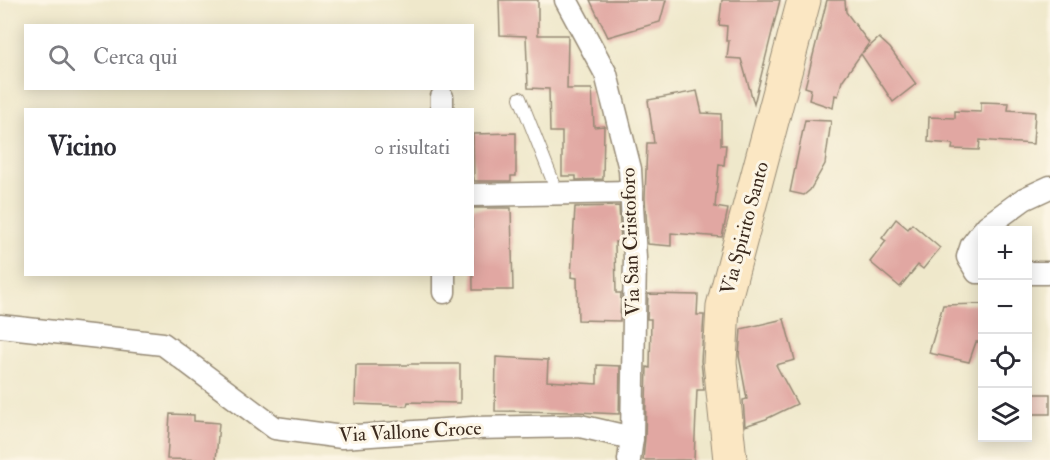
<!DOCTYPE html>
<html lang="it">
<meta charset="utf-8">
<style>
:root{--surface:#fff;--page:#f7f7f7;--text:#2b2b33;--muted:#7c7c81;--line:#e1e1e2}
body{margin:0;font-family:"IM FELL Double Pica",serif;background:var(--page);color:var(--text)}
.controls{position:absolute;right:18px;bottom:18px;display:grid;overflow:hidden;border-radius:0px;box-shadow:0 3px 15px #0003}
.controls button{width:54px;height:54px;display:grid;place-items:center;padding:0;border:0;border-bottom:2px solid var(--line);background:var(--surface);color:var(--text);font:30px sans-serif}
.list{margin:0;padding:0;list-style:none}
h2{display:flex;justify-content:space-between;align-items:center;height:78px;margin:0;padding:0 24px;font-size:26px}
h2 small{font-size:20px;font-weight:400;color:var(--muted)}
.icon{flex:none;width:33px;height:33px;fill:none;stroke:currentColor;stroke-width:2;stroke-linecap:round;stroke-linejoin:round}
.map{position:relative;flex:none;width:1050px;height:460px;overflow:hidden}
.search{position:absolute;background:var(--surface);box-shadow:0 3px 15px #0003;left:24px;top:24px;width:450px;height:66px;display:flex;align-items:center;gap:15px;box-sizing:border-box;padding:0 21px;border-radius:0px;color:var(--muted);font-size:22px}
.panel{position:absolute;background:var(--surface);box-shadow:0 3px 15px #0003;left:24px;top:108px;width:450px;height:168px;border-radius:0px}
.map>svg:first-child{display:block}
.building{fill:#e1a7a2}
.lines{fill:none;stroke-linecap:round;stroke-linejoin:round}
.lane-casing{stroke:#958974;stroke-width:14}
.street-casing{stroke:#958974;stroke-width:25}
.secondary-casing{stroke:#958974;stroke-width:35}
.lane{stroke:#fff;stroke-width:12}
.street{stroke:#fff;stroke-width:22}
.secondary{stroke:#fbe7c3;stroke-width:33}
.labels{text-anchor:middle;stroke-width:6;stroke-linejoin:round;paint-order:stroke}
.street-label{font-size:20px;fill:#3b2a1e;stroke:#fcf5e5}
</style>
<div class="map">
<svg width="1050" height="460" viewBox="0 0 1050 460">
<rect width="100%" height="100%" fill="#fcf5e5"/>
<filter id="ink" filterUnits="userSpaceOnUse"><feTurbulence type="fractalNoise" baseFrequency=".0167" numOctaves="2"/><feDisplacementMap in="SourceGraphic" scale="12" xChannelSelector="R" yChannelSelector="G"/><feConvolveMatrix kernelMatrix="1 2 1 2 8 2 1 2 1" color-interpolation-filters="sRGB"/></filter>
<filter id="wash" filterUnits="userSpaceOnUse"><feTurbulence type="fractalNoise" baseFrequency=".008" numOctaves="4" result="noise"/><feDisplacementMap in="SourceGraphic" scale="24" xChannelSelector="R" yChannelSelector="G"/><feGaussianBlur stdDeviation="1.35" result="paint"/><feColorMatrix in="noise" values="0 0 0 0 0 0 0 0 0 0 0 0 0 0 0 0 0 1.4 0 .05"/><feComposite in="paint" operator="in"/></filter>
<g filter="url(#wash)">
<rect width="100%" height="100%" fill="#efe8cb"/>
<g id="blocks">
<g class="building">
<polygon points="499,0 538,0 538,35 568,35 567,89 592,89 594,127 604,126 603,179 576,180 576,176 562,176 562,132 550,132 549,89 528,88 526,36 500,35"/>
<polygon points="590,0 666,0 660,22 608,37"/>
<polygon points="722,0 780,0 754,104 741,59 727,58 729,41 726,41 727,26 719,25"/>
<polygon points="827,0 845,0 846,12 869,43 862,53 879,38 890,48 916,84 893,102 861,54 842,81 838,96 835,95 833,108 809,100 811,89 805,87"/>
<polygon points="697,91 702,113 721,114 721,145 726,145 724,165 719,164 715,207 728,209 722,237 671,233 671,246 648,244 645,198 647,143 654,143 648,100"/>
<polygon points="981,102 1009,103 1008,110 1035,112 1033,144 980,140 979,150 952,149 953,144 928,142 929,117 955,118 955,111 981,112"/>
<polygon points="805,120 831,121 825,164 810,190 804,195 790,192"/>
<polygon points="516,133 516,176 511,176 511,181 474,181 473,134"/>
<polygon points="619,206 621,243 615,242 616,293 621,293 620,321 578,320 577,278 571,277 575,207"/>
<polygon points="472,208 511,208 513,290 473,290"/>
<polygon points="896,219 908,229 912,224 940,248 923,269 918,265 900,287 870,262 886,241 882,238"/>
<polygon points="648,294 698,295 697,315 704,315 701,361 704,390 697,390 694,460 643,460 645,438 647,367 650,368 651,319 647,319"/>
<polygon points="982,304 982,342 976,342 969,362 929,353 943,305"/>
<polygon points="784,319 795,360 776,365 797,404 766,419 745,426 743,400 747,399 739,356 741,329"/>
<polygon points="496,357 548,360 547,381 597,384 597,365 620,366 619,414 577,412 495,411"/>
<polygon points="409,364 460,364 460,403 408,402 407,406 355,404 356,365 408,365"/>
<rect x="1028" y="394" width="22" height="20"/>
<polygon points="170,414 194,415 194,421 219,423 216,460 167,459"/>
</g>
</g>
</g>
<g filter="url(#ink)">
<use href="#blocks" fill-opacity="0" stroke="#958974" stroke-width="1.5"/>
<g class="lines">
<g class="lane-casing">
<polyline id="lane" points="520,98 558,194"/>
</g>
<g class="street-casing">
<g id="street">
<polyline points="566,0 606,74 630,169 635,258 632,438 629,460"/>
<polyline points="442,110 442,97"/>
<polyline points="472,195 631,192"/>
<polyline points="983,231 987,226 1024,199 1050,187"/>
<polyline points="982,232 972,245 968,257 977,272 982,272"/>
<polyline points="1028,273 1047,273"/>
<polyline points="444,274 444,292"/>
<polyline points="0,326 163,344 275,428 342,437 473,428 580,426 632,438"/>
</g>
</g>
<g class="secondary-casing">
<polyline id="secondary" points="730,460 720,362 723,306 804,0"/>
</g>
<use href="#lane" class="lane"/>
<use href="#street" class="street"/>
<use href="#secondary" class="secondary"/>
</g>
</g>
<g class="labels">
<g class="street-label">
<text transform="translate(744 228) rotate(-75)" y="7">Via Spirito Santo</text>
<text transform="translate(630 242) rotate(-92)" y="7">Via San Cristoforo</text>
<text transform="translate(410 431) rotate(-3)" y="7">Via Vallone Croce</text>
</g>
</g>
</svg>
<div class="controls">
<button>+</button>
<button>−</button>
<button><svg class="icon" aria-label="locate" viewBox="0 0 24 24"><circle cx="12" cy="12" r="6"/><path d="M12 2v4M12 18v4M2 12h4M18 12h4"/></svg></button>
<button><svg class="icon" aria-label="layers" viewBox="0 0 24 24"><path d="M12 4l9 5-9 5-9-5zM3 14l9 5 9-5"/></svg></button>
</div>
<div class="search"><svg class="icon" aria-label="search" viewBox="0 0 24 24"><circle cx="10" cy="10" r="6"/><path d="M15 15l6 6"/></svg>Cerca qui</div>
<section class="panel">
<h2>Vicino<small>0 risultati</small></h2>
<ul class="list">
</ul>
</section>
</div>
